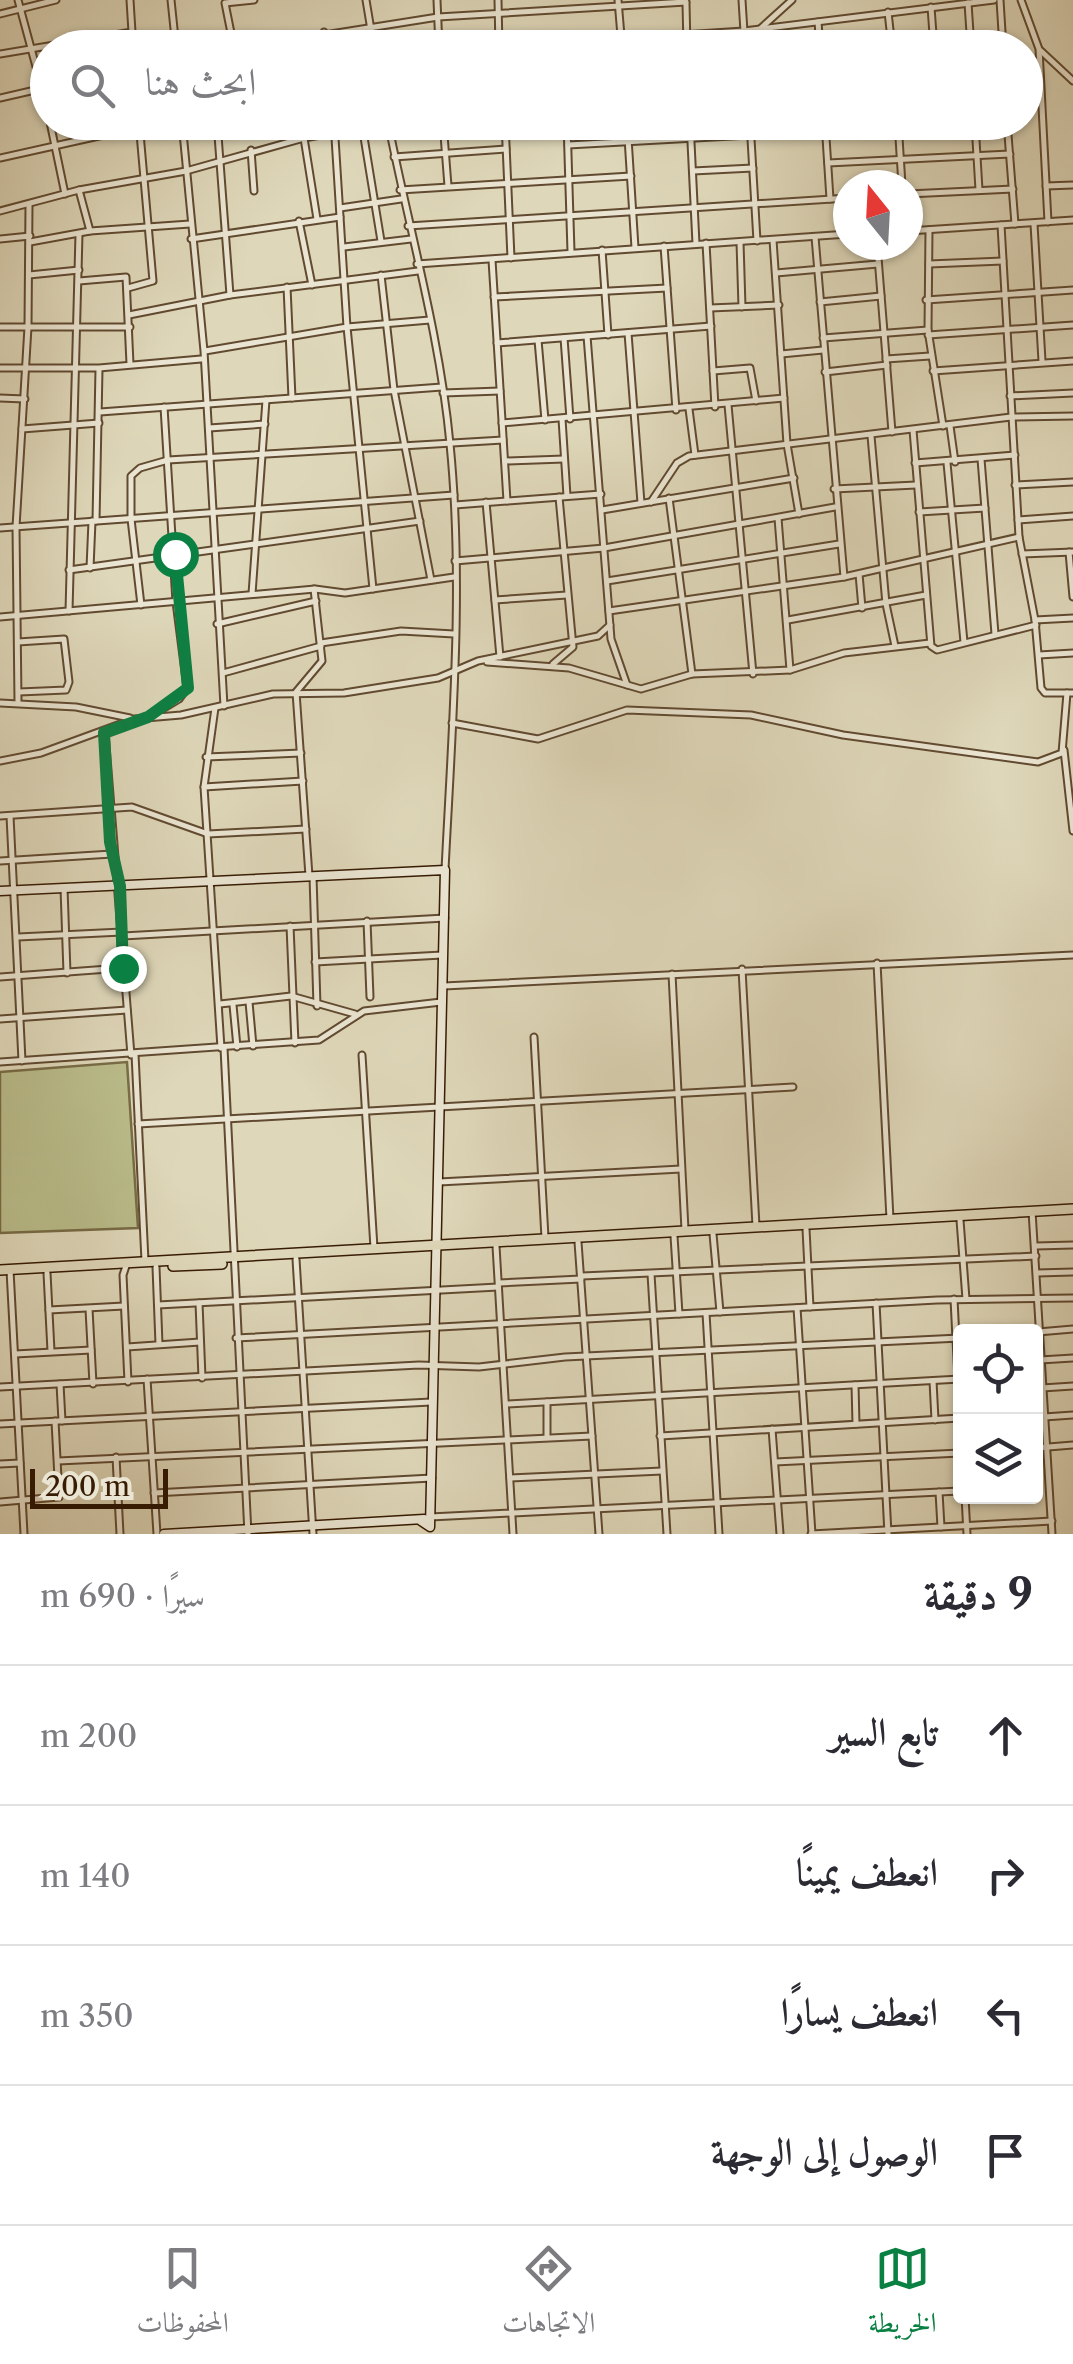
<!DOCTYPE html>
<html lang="ar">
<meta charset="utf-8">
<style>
:root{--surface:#fff;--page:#f2f2f3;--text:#2b2b33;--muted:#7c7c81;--line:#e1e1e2;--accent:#0b8043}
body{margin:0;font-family:"Libre Caslon Text",Amiri,serif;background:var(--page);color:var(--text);direction:rtl}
.controls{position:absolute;right:30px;bottom:30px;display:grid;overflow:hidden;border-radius:10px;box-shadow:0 2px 8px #0004}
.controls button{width:90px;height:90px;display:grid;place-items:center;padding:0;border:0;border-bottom:2px solid var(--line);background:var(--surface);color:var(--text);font:50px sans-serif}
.compass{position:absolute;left:833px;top:170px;width:90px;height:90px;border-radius:50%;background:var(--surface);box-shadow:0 2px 8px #0004;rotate:342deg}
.scale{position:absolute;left:30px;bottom:25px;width:138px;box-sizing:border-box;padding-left:10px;border:5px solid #371b03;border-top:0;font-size:28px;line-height:35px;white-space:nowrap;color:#371b03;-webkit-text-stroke:8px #eae5d2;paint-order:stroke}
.stop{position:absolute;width:30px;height:30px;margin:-22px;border:8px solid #0b8043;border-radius:50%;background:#fff}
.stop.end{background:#0b8043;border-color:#fff;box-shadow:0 2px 10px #0008}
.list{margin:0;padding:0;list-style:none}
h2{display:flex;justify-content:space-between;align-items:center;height:130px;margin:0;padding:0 40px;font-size:42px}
h2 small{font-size:32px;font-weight:400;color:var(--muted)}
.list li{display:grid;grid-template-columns:65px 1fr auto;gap:30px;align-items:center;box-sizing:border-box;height:140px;padding:0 40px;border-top:2px solid var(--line)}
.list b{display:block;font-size:38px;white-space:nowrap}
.list em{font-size:32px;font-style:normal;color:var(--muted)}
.icon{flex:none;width:55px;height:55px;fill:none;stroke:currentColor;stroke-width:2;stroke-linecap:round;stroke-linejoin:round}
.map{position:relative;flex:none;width:1073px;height:1534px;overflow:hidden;direction:ltr}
.search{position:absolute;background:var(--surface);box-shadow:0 2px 8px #0004;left:30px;right:30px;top:30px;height:110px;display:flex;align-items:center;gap:25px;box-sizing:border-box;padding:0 35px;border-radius:55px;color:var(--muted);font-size:38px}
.sheet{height:690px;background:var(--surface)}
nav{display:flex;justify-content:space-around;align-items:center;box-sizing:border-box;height:140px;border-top:2px solid var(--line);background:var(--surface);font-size:28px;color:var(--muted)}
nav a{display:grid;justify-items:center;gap:5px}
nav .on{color:var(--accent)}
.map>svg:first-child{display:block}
.green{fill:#b9bc8a;stroke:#786c46;stroke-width:2.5}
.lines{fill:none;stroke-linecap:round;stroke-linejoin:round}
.street-casing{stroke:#614a30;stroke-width:9}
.secondary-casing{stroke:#371b03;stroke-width:11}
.primary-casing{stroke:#371b03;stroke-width:12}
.street{stroke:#eae5d2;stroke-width:5}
.secondary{stroke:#eae5d2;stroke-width:8}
.primary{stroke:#ded7b9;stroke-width:9}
.route{stroke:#0b8043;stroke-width:12}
</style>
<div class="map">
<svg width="1073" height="1534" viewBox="0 0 1073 1534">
<rect width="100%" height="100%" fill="#ded7b9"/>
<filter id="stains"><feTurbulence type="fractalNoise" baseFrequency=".002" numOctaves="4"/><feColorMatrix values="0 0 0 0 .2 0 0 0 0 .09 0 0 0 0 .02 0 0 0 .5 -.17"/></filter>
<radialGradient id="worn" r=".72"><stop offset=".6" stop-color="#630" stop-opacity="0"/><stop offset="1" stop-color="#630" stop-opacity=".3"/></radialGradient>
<polygon class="green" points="127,1062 138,1228 0,1233 0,1072"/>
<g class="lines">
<g class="street-casing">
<g id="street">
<polyline points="18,0 48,111"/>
<polyline points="130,0 133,48"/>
<polyline points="171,0 176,48"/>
<polyline points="366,0 374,48"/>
<polyline points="437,0 439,48"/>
<polyline points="498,0 499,48"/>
<polyline points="618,0 622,48"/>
<polyline points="742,0 745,48"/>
<polyline points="1000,0 1003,48"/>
<polyline points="1021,0 1039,49 1048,222"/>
<polyline points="686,3 687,48"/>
<polyline points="968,3 971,48"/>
<polyline points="931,7 934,48"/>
<polyline points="888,12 892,48"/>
<polyline points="0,14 56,0"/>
<polyline points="818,22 820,48"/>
<polyline points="760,29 792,0"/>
<polyline points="324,32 326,48"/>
<polyline points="234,48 225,3 254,0"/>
<polyline points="242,48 438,17 686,2"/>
<polyline points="483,48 744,31 994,0"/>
<polyline points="1041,51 1073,81"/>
<polyline points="0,54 132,32"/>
<polyline points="0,98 48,87"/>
<polyline points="50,122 65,194"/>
<polyline points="182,122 204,351 224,706"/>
<polyline points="217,122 230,295"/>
<polyline points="334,122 347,327 373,589"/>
<path d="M388 122C409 229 440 336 450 444 464 584 452 729 445 870"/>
<polyline points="443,122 448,186"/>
<polyline points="505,122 511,258"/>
<polyline points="567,122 571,252"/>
<polyline points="627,122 635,248"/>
<polyline points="690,122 696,244"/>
<polyline points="750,122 757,241"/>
<polyline points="825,122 830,199"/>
<polyline points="898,122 902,185"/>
<polyline points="1007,122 1015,224"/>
<polyline points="975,123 979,190"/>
<polyline points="362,125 381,241"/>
<polyline points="304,138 317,219"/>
<polyline points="568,145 984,122"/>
<polyline points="251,150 254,191"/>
<polyline points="394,157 506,149"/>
<polyline points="0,158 162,122"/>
<polyline points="828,163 1010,154"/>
<polyline points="693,171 753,168"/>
<polyline points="1046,186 1073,185"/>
<polyline points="79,190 90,231"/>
<polyline points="400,190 631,176"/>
<polyline points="908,194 1013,189"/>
<polyline points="340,208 401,199"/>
<polyline points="0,211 79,190 186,171 304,138 393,122"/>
<polyline points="299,221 312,285"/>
<polyline points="1034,224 1042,361"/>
<polyline points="1001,225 1019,537 1035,620 1041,688 1045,693 1067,693"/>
<polyline points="408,226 848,198"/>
<polyline points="929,230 928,330 943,426"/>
<polyline points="908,231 1073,220"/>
<polyline points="815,237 844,577"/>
<polyline points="0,239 30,236"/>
<polyline points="191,239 340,217"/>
<polyline points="773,240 787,444 799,514"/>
<polyline points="30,242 90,231 190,224"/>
<polyline points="740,242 742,307"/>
<polyline points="706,243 715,407"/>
<polyline points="877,245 892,432"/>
<polyline points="664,246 676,410"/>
<polyline points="344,247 411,239"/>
<polyline points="602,250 608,335"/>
<polyline points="492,260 507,501"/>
<polyline points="417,264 848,234"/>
<polyline points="929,264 1003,261"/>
<polyline points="776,273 878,264"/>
<polyline points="29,275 79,270"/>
<polyline points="381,275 394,390 431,580"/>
<polyline points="79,281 126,277 130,364"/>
<polyline points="287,287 292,398"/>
<polyline points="128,288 153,281 139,122"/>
<polyline points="494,297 667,288"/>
<polyline points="926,300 1073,290"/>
<polyline points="820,302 881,296"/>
<polyline points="710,308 779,305"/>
<polyline points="129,315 230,295 418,271"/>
<polyline points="0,327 130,327"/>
<polyline points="628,333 641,503"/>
<polyline points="928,335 1073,325"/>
<polyline points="587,336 611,639 627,685"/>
<polyline points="564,338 570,419"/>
<polyline points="823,338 928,330"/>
<polyline points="538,340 545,420"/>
<polyline points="497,343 711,326"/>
<polyline points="205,351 347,327 430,320"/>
<polyline points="781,354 823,350"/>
<polyline points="886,359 930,356"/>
<polyline points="0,368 99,368 201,359"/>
<polyline points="713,371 750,368 756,401"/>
<polyline points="933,371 1073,361"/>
<polyline points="825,372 887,365"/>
<polyline points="443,393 500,391"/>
<polyline points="1010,396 1073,393"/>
<polyline points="0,398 25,399"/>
<polyline points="728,405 753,674"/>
<polyline points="689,409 695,455"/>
<polyline points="100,412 442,387"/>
<polyline points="562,419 567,496"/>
<polyline points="502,423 784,398"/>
<polyline points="950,426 955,462"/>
<polyline points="209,428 265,424"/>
<polyline points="22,429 99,423"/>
<polyline points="913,430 931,646 937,650 1036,625"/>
<polyline points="871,436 886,604 895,646"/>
<polyline points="981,459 995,634"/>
<polyline points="505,461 564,459"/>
<polyline points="915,463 1015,455"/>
<polyline points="947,463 964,642"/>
<polyline points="1015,485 1073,482"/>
<polyline points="834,489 916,485"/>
<polyline points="669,498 692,674"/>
<polyline points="486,502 500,657"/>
<polyline points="651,502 677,463 689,456 1011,417 1073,416"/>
<polyline points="455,505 601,494"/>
<polyline points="602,510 794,478"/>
<polyline points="919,512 985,508"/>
<polyline points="778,518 790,670"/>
<polyline points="1018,520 1073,516"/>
<polyline points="96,521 99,369"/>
<polyline points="0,528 454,495"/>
<polyline points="1069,552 1073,597"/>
<polyline points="1022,554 1073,552"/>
<polyline points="455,561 604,548 835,507"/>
<polyline points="90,568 92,521"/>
<polyline points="69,570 420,521"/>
<polyline points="859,574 862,608"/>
<polyline points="607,581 839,544"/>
<polyline points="252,594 266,400"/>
<polyline points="495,600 567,595"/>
<polyline points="141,605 131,519 131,476 140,468 168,460 503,440"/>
<polyline points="69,611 79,234"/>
<polyline points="609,611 844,577 1019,537"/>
<polyline points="0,617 315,589 345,593 454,577"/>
<polyline points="788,620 926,595"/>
<polyline points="1035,620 1073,618"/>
<polyline points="217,624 316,601"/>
<polyline points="18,642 64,639 69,682 66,690 19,692"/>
<polyline points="321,643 401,631 454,634"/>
<polyline points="1039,655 1073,653"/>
<polyline points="487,662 569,668 641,689 692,674 790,670 844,653 930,643"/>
<polyline points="553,664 573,647 559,497"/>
<polyline points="223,673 321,646"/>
<polyline points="18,702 16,527 28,327 29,205"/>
<polyline points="0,703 76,707 130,718"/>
<polyline points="215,708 204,787 221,1048"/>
<polyline points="151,716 179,699 187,688 176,602 164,407"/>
<polyline points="452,723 538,739 627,710 751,715 843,735 1038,762 1062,753 1067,693 1073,693"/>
<polyline points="105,733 131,1055"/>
<polyline points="1064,750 1073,831"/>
<polyline points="206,757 301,753"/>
<polyline points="0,761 41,753 134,719 181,715 273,694 344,693 438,678 478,661 598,636 610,625"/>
<polyline points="204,787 303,781"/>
<polyline points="0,816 132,807 208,834 306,829"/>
<polyline points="10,816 22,1061"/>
<polyline points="0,861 112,854"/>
<polyline points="309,876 296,692 322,661 314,589"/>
<polyline points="313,876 317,1006"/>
<polyline points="64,888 67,973"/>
<polyline points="367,921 370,997"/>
<polyline points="290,926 295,1043"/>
<polyline points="123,936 445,918"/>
<polyline points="18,937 122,932"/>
<polyline points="315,962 442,955"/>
<polyline points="877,963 890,1219"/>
<polyline points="742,969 756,1226"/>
<polyline points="672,974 685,1230"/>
<polyline points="0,977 122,968"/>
<polyline points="444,986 1073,955"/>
<polyline points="249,1002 253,1046"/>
<polyline points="220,1004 291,996 355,1014"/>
<polyline points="233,1005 237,1047"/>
<polyline points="0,1019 127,1010"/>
<polyline points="534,1037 545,1238"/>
<polyline points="224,1048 248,1534"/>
<polyline points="135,1054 145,1261"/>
<polyline points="362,1055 374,1248"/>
<polyline points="0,1062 319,1040 364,1011 441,1002"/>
<polyline points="138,1124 793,1087"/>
<polyline points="439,1182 681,1169"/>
<polyline points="1032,1211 1052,1534"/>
<polyline points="960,1220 966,1299"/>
<polyline points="806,1229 810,1307"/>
<polyline points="713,1234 720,1312"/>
<polyline points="674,1236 679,1314"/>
<polyline points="578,1242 599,1534"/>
<polyline points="496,1246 513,1534"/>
<polyline points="1036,1246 1073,1245"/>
<polyline points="296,1259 313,1534"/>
<polyline points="127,1263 123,1275 128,1382"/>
<polyline points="156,1267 159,1344"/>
<polyline points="10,1270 24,1534"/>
<polyline points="47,1273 51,1351"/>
<polyline points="1037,1273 1073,1272"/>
<polyline points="651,1274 667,1534"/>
<polyline points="582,1276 1036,1256"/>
<polyline points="499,1283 581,1279"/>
<polyline points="954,1299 960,1419"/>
<polyline points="199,1303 202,1378"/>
<polyline points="876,1303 888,1534"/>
<polyline points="158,1305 498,1287"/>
<polyline points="797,1308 812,1534"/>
<polyline points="89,1309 93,1384"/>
<polyline points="49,1310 124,1306"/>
<polyline points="706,1313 719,1534"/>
<polyline points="1038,1332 1073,1329"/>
<polyline points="236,1338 937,1300 1073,1298"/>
<polyline points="127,1347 200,1342"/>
<polyline points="15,1354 91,1350"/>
<polyline points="1040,1360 1073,1358"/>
<polyline points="147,1379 157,1534"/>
<polyline points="933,1381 935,1420"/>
<polyline points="60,1384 62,1421"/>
<polyline points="855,1385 856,1424"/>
<polyline points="0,1387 419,1365 479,1367 565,1357 960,1338"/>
<polyline points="1042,1388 1073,1386"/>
<polyline points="547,1402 547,1437"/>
<polyline points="506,1404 960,1379"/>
<polyline points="1044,1417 1073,1415"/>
<polyline points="0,1424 431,1402"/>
<polyline points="772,1429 780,1534"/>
<polyline points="660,1436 960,1418"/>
<polyline points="1036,1448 1073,1445"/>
<polyline points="116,1457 120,1534"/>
<polyline points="58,1461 592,1436"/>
<polyline points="775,1462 960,1453"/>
<polyline points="0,1464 20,1463"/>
<polyline points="510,1478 662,1471"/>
<polyline points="939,1492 941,1527"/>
<polyline points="154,1493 432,1478"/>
<polyline points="965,1496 967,1534"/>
<polyline points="0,1502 59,1497 55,1421"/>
<polyline points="430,1517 960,1491"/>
<polyline points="811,1534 1052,1521"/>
</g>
</g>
<g class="secondary-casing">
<g id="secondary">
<polyline points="0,891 445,870 430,1527 421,1521"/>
<polyline points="164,1534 424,1519"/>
</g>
</g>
<g class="primary-casing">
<g id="primary">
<polyline points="173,1266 222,1264"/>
<polyline points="0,1270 1073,1209"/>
</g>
</g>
<use href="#street" class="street"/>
<use href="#secondary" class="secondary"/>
<use href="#primary" class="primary"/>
</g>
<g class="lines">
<polyline class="route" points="123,968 120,886 110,842 104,733 148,717 188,688 175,554"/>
</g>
<rect width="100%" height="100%" filter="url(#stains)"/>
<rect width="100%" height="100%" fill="url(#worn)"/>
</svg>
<div class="controls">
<button><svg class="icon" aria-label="locate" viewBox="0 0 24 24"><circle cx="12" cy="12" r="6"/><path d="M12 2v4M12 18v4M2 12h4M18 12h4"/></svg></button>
<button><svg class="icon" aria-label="layers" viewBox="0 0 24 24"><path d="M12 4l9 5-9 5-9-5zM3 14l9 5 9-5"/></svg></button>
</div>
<svg class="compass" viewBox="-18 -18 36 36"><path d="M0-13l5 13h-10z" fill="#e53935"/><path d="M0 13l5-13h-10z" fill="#7c7c81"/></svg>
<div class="scale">200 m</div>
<div class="stop" style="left:175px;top:554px"></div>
<div class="stop end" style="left:123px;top:968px"></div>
<div class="search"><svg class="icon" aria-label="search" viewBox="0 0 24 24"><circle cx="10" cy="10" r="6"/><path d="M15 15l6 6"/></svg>ابحث هنا</div>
</div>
<section class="sheet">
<h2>9 دقيقة<small>سيرًا · 690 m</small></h2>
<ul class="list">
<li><svg class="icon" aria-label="ahead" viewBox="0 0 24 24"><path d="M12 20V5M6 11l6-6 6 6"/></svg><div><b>تابع السير</b></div><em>200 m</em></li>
<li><svg class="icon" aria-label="right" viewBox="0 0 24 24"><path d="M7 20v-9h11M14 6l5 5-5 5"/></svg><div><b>انعطف يمينًا</b></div><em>140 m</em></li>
<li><svg class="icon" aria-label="left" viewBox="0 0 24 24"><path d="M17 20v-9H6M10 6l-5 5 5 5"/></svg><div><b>انعطف يسارًا</b></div><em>350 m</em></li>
<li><svg class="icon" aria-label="arrive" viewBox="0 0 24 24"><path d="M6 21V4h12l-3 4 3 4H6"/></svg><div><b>الوصول إلى الوجهة</b></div></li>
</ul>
</section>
<nav>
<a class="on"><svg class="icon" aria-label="map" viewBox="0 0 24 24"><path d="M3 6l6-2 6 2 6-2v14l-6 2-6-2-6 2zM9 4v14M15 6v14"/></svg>الخريطة</a>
<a><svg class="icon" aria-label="directions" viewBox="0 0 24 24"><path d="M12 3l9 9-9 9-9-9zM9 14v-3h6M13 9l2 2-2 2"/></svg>الاتجاهات</a>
<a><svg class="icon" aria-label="saved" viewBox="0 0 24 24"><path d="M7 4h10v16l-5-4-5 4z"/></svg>المحفوظات</a>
</nav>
